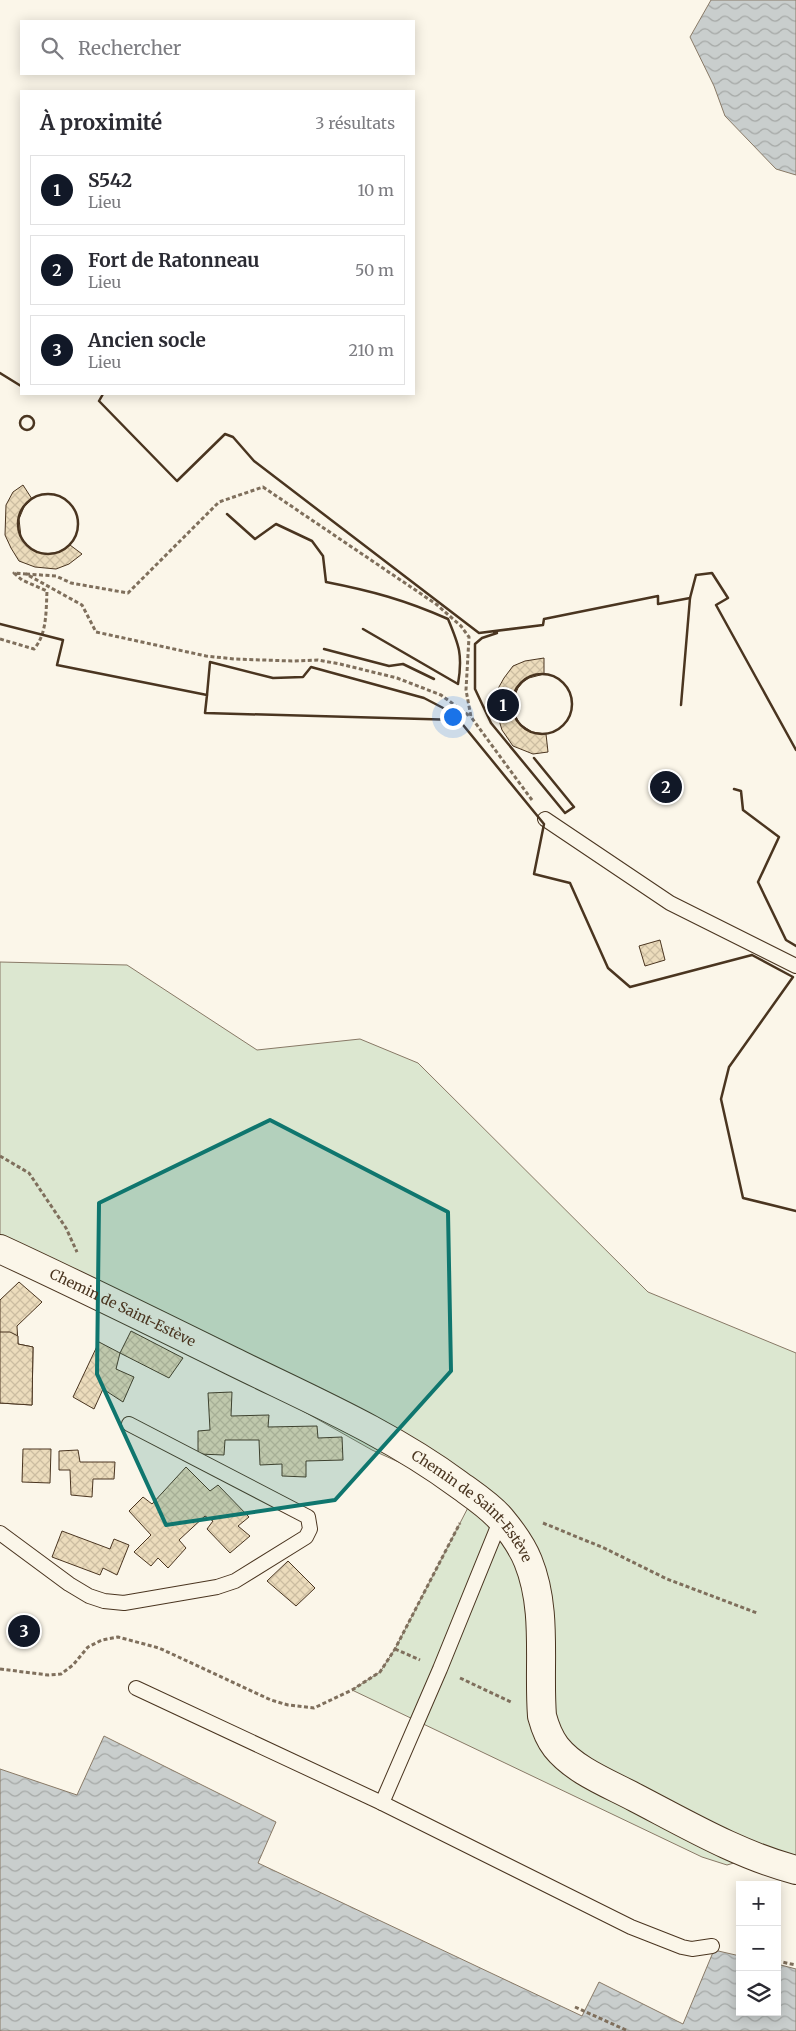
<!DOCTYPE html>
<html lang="fr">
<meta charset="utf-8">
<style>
:root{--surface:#fff;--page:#f2f2f3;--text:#2b2b33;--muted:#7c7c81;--line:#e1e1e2;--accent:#111827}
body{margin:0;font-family:Merriweather,serif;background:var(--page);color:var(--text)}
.controls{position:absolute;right:15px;bottom:15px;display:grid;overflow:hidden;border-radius:0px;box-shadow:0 2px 12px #0003}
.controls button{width:45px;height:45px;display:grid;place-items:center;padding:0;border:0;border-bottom:1px solid var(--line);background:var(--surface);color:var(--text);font:25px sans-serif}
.you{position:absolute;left:452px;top:716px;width:18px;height:18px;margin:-12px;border:4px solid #fff;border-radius:50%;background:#1a73e8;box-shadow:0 0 0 8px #1a73e833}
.badge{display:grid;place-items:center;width:32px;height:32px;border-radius:50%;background:var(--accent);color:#fff;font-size:16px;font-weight:700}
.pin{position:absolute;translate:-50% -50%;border:2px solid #fff;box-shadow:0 1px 5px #0006}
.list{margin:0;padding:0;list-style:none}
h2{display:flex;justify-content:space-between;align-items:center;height:65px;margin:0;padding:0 20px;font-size:21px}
h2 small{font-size:16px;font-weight:400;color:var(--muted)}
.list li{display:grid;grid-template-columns:32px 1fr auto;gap:15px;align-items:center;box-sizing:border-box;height:70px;margin:0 10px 10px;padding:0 10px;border:1px solid var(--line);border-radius:0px}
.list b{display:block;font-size:19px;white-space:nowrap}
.list p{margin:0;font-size:16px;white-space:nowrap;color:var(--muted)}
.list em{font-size:16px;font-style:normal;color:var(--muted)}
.icon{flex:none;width:28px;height:28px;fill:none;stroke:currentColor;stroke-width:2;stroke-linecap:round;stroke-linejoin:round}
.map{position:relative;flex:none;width:796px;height:2031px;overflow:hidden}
.search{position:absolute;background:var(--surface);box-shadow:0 2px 12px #0003;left:20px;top:20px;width:395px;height:55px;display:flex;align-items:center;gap:12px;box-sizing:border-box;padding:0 18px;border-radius:0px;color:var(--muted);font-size:19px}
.panel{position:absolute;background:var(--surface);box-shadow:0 2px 12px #0003;left:20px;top:90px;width:395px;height:305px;border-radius:0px}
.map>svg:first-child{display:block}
.green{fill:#dce7d0;stroke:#887966}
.water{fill:url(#water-waves);stroke:#887966}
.building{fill:url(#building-cross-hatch);stroke:#4a3520}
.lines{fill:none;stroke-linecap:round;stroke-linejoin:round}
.service-casing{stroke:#4a3520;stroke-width:16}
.minor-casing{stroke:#4a3520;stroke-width:30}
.path{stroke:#7f6f5c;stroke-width:3;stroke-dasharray:4 2.5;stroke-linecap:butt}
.service{stroke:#fbf6e9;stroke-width:14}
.minor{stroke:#fbf6e9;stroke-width:28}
.wall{stroke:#4a3520;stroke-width:2.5}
.marked{fill:#0f766e;fill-opacity:0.2;stroke:#0f766e;stroke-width:4;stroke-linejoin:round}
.labels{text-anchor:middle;stroke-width:4;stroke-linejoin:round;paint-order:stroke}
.street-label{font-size:14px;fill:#4a3520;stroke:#fbf6e9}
</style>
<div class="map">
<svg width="796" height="2031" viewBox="0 0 796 2031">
<defs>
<pattern id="water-waves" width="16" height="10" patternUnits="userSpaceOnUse" patternTransform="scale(1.25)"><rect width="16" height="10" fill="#c9cecd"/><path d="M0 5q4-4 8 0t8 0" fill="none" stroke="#a5a8a6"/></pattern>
<pattern id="building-cross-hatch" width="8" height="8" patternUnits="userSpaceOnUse" patternTransform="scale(1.25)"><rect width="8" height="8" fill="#ecdcbc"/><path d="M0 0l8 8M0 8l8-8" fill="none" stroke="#ccbda1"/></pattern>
</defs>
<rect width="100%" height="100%" fill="#fbf6e9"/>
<polygon class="green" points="0,962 127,965 257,1050 360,1039 418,1063 648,1292 796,1353 796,1860 764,1854 727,1865 702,1857 352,1690 380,1672 395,1649 474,1496 372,1450 98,1295 0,1249"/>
<g class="water">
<polygon points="711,0 796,0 796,175 776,169 725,116 714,86 690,37"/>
<polygon points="104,1736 276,1822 258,1863 582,2016 599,1982 683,2024 714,1950 740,1956 740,2012 777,2012 777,1964 796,1969 796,2031 0,2031 0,1769 77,1795"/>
</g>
<g class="building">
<polygon points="23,485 32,499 24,507 19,519 21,537 27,545 34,551 46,554 59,552 70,545 82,554 69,564 56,569 35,567 19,561 11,548 5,535 6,505 13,492"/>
<polygon points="544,658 544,674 529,678 523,682 518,688 513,700 514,713 520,724 532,732 546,734 548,752 533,754 513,746 502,730 494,704 495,694 504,678 513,666 525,661"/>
<polygon points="660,940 665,960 645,966 639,946"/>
<polygon points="19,1282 42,1302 17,1326 18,1344 33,1347 32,1405 0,1403 0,1300"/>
<polygon points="131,1331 183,1358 169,1378 120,1353"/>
<polygon points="0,1332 10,1332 18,1336 18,1344 33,1347 32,1405 0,1403"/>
<polygon points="99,1342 120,1353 116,1369 134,1377 123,1402 103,1389 94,1409 73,1397"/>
<polygon points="232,1392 231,1416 269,1415 268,1427 317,1426 318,1438 342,1437 343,1460 306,1461 306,1477 282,1476 282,1464 260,1465 259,1440 225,1440 224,1455 198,1454 198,1431 210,1430 208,1393"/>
<polygon points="23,1449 51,1449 50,1483 22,1482"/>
<polygon points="78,1450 80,1462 115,1462 114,1479 93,1479 92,1497 71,1495 70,1470 59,1470 59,1451"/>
<polygon points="186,1467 210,1491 218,1485 249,1517 238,1526 250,1536 230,1553 207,1529 213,1521 205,1516 179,1540 186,1548 168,1568 158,1558 151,1566 134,1552 151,1535 129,1511 143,1497 152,1504"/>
<polygon points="62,1531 110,1549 114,1539 129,1545 117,1575 103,1568 100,1575 52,1557"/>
<polygon points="288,1561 315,1588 296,1606 267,1581"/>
</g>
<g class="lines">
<g class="service-casing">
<g id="service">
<polyline points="545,819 670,903 796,966"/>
<polyline points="501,1519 440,1669 382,1803 631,1927 682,1947 692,1949 712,1946"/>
<polyline points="0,1533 69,1584 89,1596 104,1601 124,1603 217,1587 235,1581 306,1537 310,1529 308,1517 129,1424"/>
<polyline points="136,1688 382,1803"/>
</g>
</g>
<g class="minor-casing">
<g id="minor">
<path id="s1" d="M0 1249C78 1285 155 1323 232 1361 309 1399 389 1433 458 1484 473 1495 489 1505 501 1519 511 1531 522 1546 528 1561 548 1610 538 1665 542 1716 545 1727 549 1738 556 1747 575 1771 610 1784 636 1798 688 1825 739 1855 796 1870"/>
</g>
</g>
<g class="path">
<polyline points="26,574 56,576 71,583 128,593 219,502 263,487 436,604 461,626 469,637 466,690 471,717 532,800"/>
<path d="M0 639 34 649C47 634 46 611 47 591L22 580 14 573 26 574 82 605 96 632 206 656 234 659 292 661 318 660 340 664 397 678 441 695 471 717"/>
<polyline points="0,1156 29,1173 66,1228 77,1252"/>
<polyline points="543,1523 604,1548 667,1579 757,1613"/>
<polyline points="395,1649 420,1660"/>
<polyline points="0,1669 48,1675 61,1674 73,1665 88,1647 102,1640 118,1637 159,1648 271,1700 288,1705 314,1708 352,1690 380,1672 395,1649 460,1523"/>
<polyline points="460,1678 511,1702"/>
<polyline points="777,1961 796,1965"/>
<polyline points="575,2007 628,2031"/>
</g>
<use href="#service" class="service"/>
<use href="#minor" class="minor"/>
<g class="wall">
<polyline points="0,373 21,386"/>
<polyline points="103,394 99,401 177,481 225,434 233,437 254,461 479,633 543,625 544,619 658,596 658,604 690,598 696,575 712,573 728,598 716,605 796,750"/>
<circle cx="27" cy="423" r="7"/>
<circle cx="48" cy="524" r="30"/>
<path d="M227 514 255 539 276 524 312 541 323 556 326 582C372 591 405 600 448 619 459 645 463 655 458 684L363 629"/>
<polyline points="0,624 63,640 57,665 207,695 205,713 459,720 544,824 534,874 570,883 608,968 630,987 752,955 793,977 729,1067 721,1099 743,1198 796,1211"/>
<polyline points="494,633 497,633 482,638 475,644 475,689 491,723 565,813 574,807 534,758"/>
<polyline points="324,649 389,666 403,664 434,679"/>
<circle cx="542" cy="704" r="30"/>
<polyline points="207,695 210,662 273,678 303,677 311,667 424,698 447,710 459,720"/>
<polyline points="681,705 690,598"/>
<polyline points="734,789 741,791 743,810 779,837 758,882 786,940 796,946"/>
</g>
</g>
<path class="marked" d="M270 1120 448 1212 451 1371 335 1500 166 1525 97 1374 99 1203Z"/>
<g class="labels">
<g class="street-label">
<text dy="5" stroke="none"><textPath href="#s1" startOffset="136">Chemin de Saint-Estève</textPath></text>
<text dy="5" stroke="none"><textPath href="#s1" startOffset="541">Chemin de Saint-Estève</textPath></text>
</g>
</g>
</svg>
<div class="controls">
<button>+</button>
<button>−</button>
<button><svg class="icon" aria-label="layers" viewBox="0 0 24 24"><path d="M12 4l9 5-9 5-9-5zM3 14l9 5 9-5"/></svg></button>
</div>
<div class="you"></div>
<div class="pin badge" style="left:503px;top:705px">1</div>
<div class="pin badge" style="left:666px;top:787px">2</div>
<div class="pin badge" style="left:24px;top:1631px">3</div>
<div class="search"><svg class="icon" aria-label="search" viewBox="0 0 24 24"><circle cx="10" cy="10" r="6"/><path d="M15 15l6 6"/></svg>Rechercher</div>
<section class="panel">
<h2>À proximité<small>3 résultats</small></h2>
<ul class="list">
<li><span class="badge">1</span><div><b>S542</b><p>Lieu</p></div><em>10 m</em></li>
<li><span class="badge">2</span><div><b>Fort de Ratonneau</b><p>Lieu</p></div><em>50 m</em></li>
<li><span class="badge">3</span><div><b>Ancien socle</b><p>Lieu</p></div><em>210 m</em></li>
</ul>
</section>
</div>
